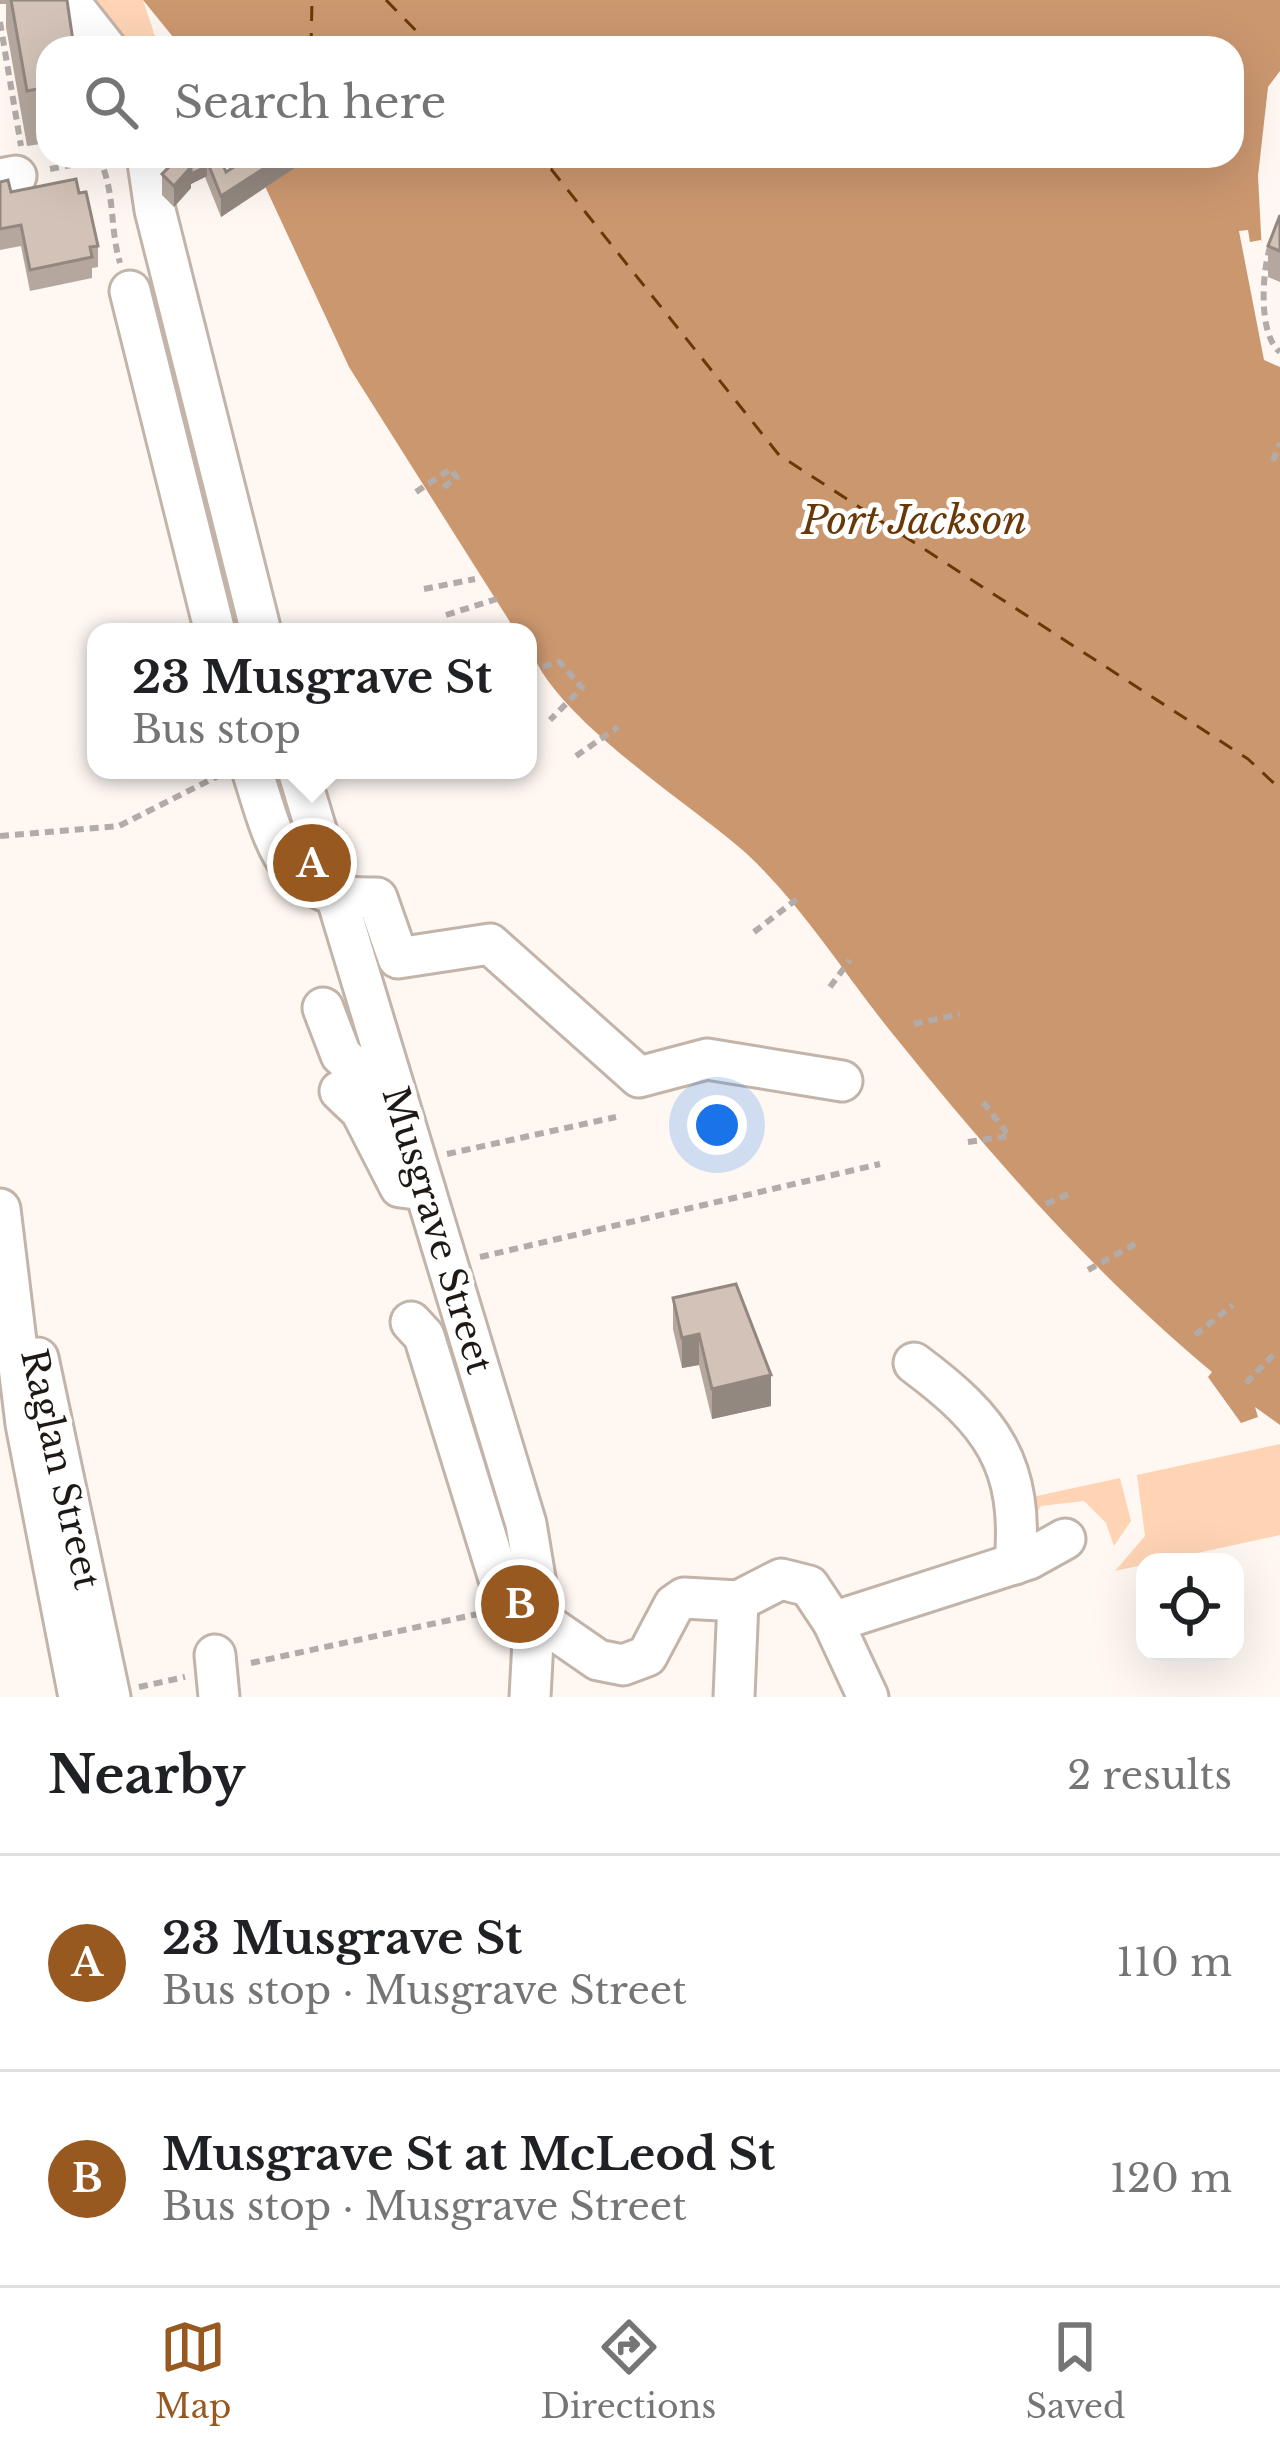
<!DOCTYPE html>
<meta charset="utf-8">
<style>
:root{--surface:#fff;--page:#f2f2f2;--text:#202124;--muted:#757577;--line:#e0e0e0;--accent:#985921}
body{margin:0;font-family:"Libre Baskerville",serif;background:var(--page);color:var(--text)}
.controls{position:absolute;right:36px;bottom:36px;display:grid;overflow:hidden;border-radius:24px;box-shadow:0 12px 48px #0002}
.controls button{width:108px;height:108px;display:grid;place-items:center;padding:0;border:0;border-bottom:3px solid var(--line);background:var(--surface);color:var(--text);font:60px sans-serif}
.you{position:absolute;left:717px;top:1125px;width:42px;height:42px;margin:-30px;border:9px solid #fff;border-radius:50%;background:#1a73e8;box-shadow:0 0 0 18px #1a73e833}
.badge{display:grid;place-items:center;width:78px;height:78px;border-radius:50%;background:var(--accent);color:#fff;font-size:39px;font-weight:700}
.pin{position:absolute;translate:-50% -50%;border:6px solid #fff;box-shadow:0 3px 12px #0006}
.popup{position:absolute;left:87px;top:623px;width:450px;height:156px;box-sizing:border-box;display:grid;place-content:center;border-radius:24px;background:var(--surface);filter:drop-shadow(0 3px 9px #0005);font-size:39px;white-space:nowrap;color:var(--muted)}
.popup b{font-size:45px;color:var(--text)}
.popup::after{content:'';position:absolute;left:50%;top:100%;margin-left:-24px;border:24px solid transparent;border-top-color:var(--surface)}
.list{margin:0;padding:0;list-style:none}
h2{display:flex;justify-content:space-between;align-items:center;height:156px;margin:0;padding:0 48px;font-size:51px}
h2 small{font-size:39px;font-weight:400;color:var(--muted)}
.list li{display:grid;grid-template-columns:78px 1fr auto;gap:36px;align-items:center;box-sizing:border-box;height:216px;padding:0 48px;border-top:3px solid var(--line)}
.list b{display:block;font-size:45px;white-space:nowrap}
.list p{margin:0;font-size:39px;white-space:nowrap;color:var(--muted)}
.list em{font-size:39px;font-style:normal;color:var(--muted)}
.icon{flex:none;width:66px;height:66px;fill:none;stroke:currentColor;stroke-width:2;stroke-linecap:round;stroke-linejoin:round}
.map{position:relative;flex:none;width:1280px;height:1697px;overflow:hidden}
.search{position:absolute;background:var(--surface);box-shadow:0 12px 48px #0002;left:36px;right:36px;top:36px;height:132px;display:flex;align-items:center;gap:30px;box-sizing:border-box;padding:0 42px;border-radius:36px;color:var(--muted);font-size:45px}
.sheet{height:588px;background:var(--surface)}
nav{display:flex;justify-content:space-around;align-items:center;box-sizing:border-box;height:168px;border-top:3px solid var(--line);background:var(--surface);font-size:33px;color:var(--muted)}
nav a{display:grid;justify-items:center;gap:6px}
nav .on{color:var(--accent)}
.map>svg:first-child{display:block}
.green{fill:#fed4b5}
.water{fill:#cb976f}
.pier{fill:#fef7f2}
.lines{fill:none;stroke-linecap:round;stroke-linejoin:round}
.ferry{stroke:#6a3807;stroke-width:3;stroke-dasharray:15 12;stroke-linecap:butt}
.minor-casing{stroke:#c3b4a9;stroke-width:45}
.path{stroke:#b2aba7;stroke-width:6;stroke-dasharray:9 6;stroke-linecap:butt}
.minor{stroke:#fff;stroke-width:39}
.wall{fill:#b5a79d}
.shaded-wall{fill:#938880}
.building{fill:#d2c2b7;stroke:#938880;stroke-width:3}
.labels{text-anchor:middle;stroke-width:10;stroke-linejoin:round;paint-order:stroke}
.street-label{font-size:36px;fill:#1f1915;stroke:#fff}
.water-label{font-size:39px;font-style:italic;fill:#6a3807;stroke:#fff}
</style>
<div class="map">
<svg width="1280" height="1697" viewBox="0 0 1280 1697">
<rect width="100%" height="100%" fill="#fef7f2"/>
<g class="green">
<polygon points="82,0 143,0 159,48 117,48"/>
<polygon points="1280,1444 1280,1535 1115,1571 1145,1536 1137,1475"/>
<polygon points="1120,1478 1131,1521 1114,1546 1106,1523 1084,1501 1041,1506 1033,1518 1023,1499"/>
</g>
<path class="water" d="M143 0H1280V71L1268 87 1258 176 1263 271 1280 336V1425L1255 1407 1258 1417 1241 1423 1208 1377 1212 1372C1091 1271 991 1156 892 1033 844 974 804 908 748 855 699 809 528 703 528 632L515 630 349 367 251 156H1232V48H182Z"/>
<polygon class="pier" points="1248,230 1250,242 1261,240 1268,261 1280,317 1280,367 1264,360 1239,231"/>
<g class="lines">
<g class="ferry">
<polyline points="386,0 433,48"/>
<polyline points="311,48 312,0"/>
<polyline points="527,156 551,169 779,455 1248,759 1280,789"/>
<polyline points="538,156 545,163"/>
</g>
<g class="minor-casing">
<g id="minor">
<polyline points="68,0 106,48"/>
<polyline points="147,156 155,210 261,632"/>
<polyline points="0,179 16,176"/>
<polyline points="130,291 215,632"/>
<path d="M252 770C276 845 284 901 377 898L398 958 490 944 639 1077 707 1059 842 1081"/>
<polyline points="298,770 526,1524 536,1584 530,1697"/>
<polyline points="323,1008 341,1055 391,1101"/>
<polyline points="340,1091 361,1111 400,1187 425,1190"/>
<polyline points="0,1209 26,1424 79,1697"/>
<polyline points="411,1322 424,1336 504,1595 598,1660 623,1665 647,1656 674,1605 684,1598 738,1601 781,1579 809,1586 833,1622 1029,1559 1065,1539"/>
<polyline points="38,1358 110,1697"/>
<path d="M914 1363C992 1421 1024 1464 1015 1564"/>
<polyline points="833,1622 868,1697"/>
<polyline points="215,1655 219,1697"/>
<polyline points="734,1697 738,1601"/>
</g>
</g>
<g class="path">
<polyline points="0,22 21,146"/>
<path d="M98 156C116 191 109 226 120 263"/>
<polyline points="50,169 82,163 92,156"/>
<path d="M1270 247C1262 273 1258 335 1280 352"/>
<polyline points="1273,461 1280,443"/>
<polyline points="416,492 451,469 457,478 439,490"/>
<polyline points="424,589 475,579"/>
<polyline points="446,615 503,597"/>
<polyline points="528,670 560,662 582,688 550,720"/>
<polyline points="576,756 618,727"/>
<polyline points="0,836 119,826 218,776"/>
<polyline points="754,932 797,899"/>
<polyline points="830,987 850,960"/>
<polyline points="914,1024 960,1014"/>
<polyline points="968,1142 1009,1136 980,1098"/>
<polyline points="447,1154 616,1117"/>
<polyline points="1046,1204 1073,1192"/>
<polyline points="480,1257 880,1164"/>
<polyline points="1088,1270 1137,1243"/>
<polyline points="1195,1335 1233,1305"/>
<polyline points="1246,1383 1274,1354"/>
<polyline points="251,1663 478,1614"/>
<polyline points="139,1687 185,1677"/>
</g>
<use href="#minor" class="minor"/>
</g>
<g class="wall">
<polygon points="0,0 67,0 48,48 48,143 27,146 6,27 6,4 0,4"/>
<polygon points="173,156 219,156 226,172 251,156 313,156 221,217 205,177 191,184 191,188 174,207 162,195 162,174 174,162"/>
<polygon points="0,182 11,192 79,193 98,246 98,267 92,268 92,278 30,291 21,246 0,250"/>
<polygon points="1280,215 1280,282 1268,277 1268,246"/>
<polygon points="673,1298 771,1406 712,1419 699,1365 682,1368 673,1329"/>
</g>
<g class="shaded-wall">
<polygon points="283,156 313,156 221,217 221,196"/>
<polygon points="207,166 207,176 191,184 191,188 174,207 174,186 191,167"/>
<polygon points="699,1334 699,1365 682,1368 682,1338"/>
<polygon points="771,1375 771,1406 712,1419 712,1389"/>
</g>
<g class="building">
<polygon points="11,0 67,0 74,48 48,48 48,87 27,91"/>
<polygon points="176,156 187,156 191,167 174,186 162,174 177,159"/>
<polygon points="187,156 202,156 207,166 191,174 191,167"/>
<polygon points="205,156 219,156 226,172 251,156 283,156 221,196"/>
<polygon points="76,179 79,193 86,192 98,246 90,247 92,257 30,270 21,225 0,229 0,182 8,180 11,192"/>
<polygon points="1280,215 1280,251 1268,246"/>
<polygon points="736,1284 771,1375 712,1389 699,1334 682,1338 673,1298"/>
</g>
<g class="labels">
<g class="street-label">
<text transform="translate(438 1230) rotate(73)" y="13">Musgrave Street</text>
<text transform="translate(61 1469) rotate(77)" y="13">Raglan Street</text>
</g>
<g class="water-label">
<text x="914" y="534">Port Jackson</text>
</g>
</g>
</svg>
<div class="controls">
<button><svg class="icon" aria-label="locate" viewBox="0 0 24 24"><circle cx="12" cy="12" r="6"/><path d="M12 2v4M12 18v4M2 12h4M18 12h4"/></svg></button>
</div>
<div class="you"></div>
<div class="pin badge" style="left:312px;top:863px">A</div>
<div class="popup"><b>23 Musgrave St</b>Bus stop</div>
<div class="pin badge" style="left:520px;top:1604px">B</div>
<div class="search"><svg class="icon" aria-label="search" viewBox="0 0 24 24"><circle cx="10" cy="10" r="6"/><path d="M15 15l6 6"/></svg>Search here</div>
</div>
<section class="sheet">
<h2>Nearby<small>2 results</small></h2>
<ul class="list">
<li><span class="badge">A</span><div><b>23 Musgrave St</b><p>Bus stop · Musgrave Street</p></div><em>110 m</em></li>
<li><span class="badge">B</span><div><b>Musgrave St at McLeod St</b><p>Bus stop · Musgrave Street</p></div><em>120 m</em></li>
</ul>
</section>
<nav>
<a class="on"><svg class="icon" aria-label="map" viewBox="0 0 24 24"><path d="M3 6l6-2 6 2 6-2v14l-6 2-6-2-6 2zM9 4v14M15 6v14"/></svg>Map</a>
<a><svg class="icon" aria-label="directions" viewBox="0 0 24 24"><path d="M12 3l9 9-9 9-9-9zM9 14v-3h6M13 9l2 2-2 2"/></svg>Directions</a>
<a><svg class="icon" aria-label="saved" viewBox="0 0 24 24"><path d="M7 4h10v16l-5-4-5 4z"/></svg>Saved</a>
</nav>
